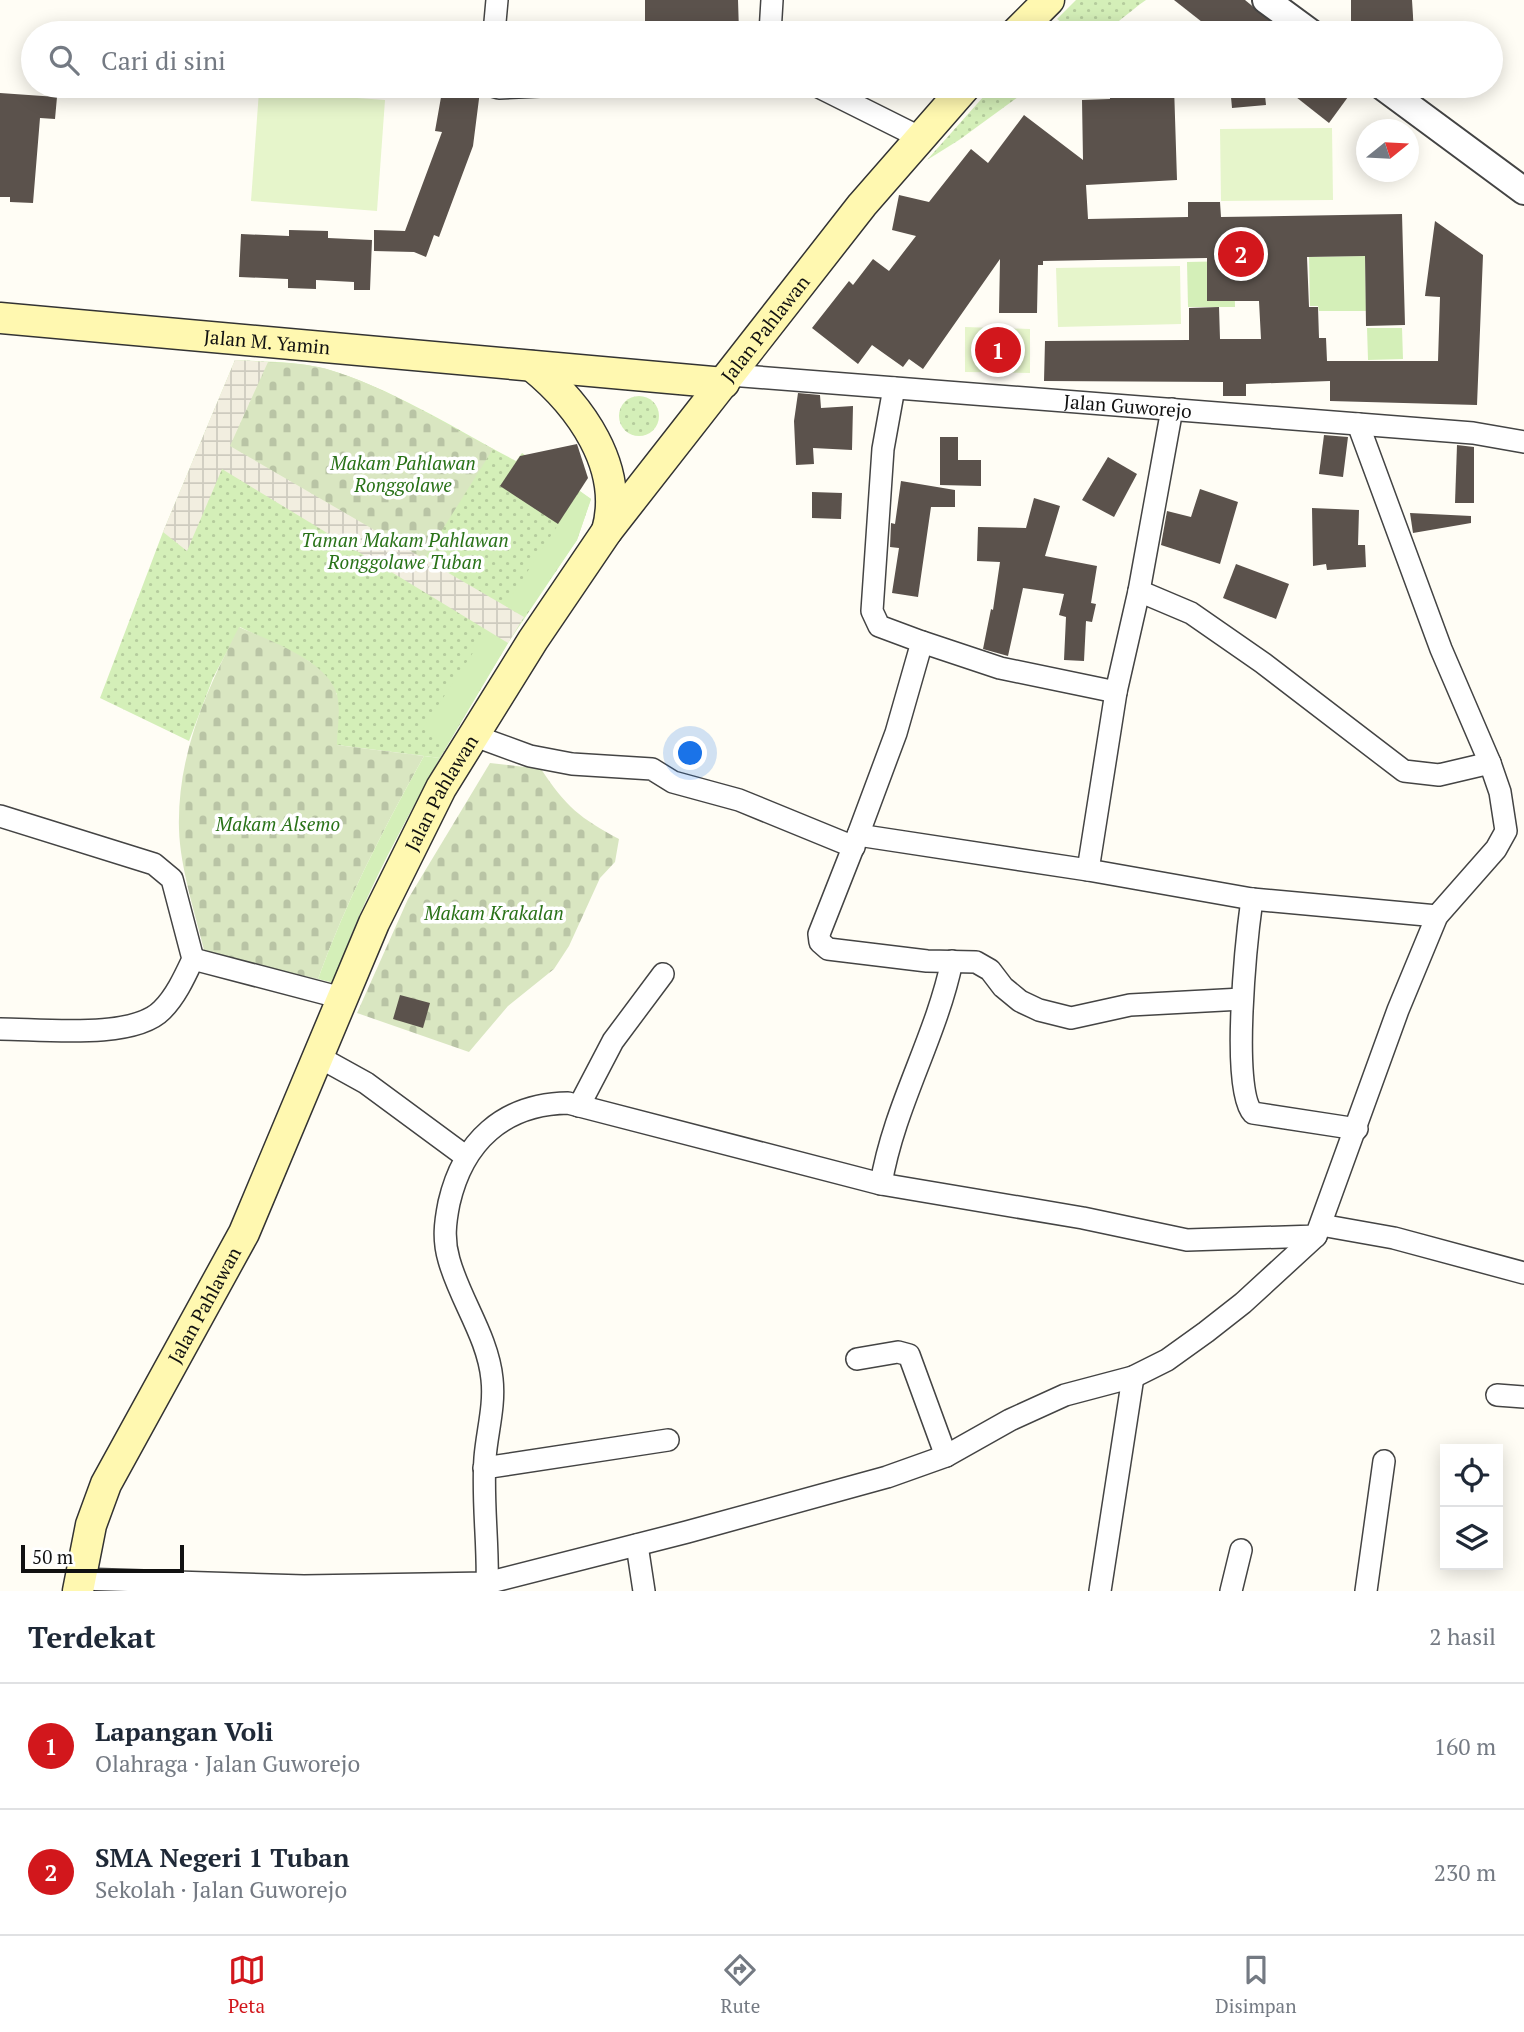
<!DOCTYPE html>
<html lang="id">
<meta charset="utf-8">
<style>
:root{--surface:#fff;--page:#f6f6f7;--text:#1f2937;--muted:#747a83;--line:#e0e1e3;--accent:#d2171c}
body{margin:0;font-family:"PT Serif",serif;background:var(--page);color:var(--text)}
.controls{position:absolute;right:21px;bottom:21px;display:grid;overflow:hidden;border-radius:0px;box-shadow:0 4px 18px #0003}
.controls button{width:63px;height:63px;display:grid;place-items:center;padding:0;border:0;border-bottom:2px solid var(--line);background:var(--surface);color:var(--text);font:35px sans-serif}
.compass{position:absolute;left:1356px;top:119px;width:63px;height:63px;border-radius:50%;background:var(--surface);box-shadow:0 4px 18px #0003;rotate:72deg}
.scale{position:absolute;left:21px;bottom:18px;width:163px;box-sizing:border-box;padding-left:7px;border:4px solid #111;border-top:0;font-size:19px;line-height:24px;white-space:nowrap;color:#111;-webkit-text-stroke:5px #fff;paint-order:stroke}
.you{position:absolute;left:691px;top:754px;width:24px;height:24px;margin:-18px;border:5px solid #fff;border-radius:50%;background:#1a73e8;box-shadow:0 0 0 10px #1a73e833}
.badge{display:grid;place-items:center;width:46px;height:46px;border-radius:50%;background:var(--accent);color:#fff;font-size:23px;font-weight:700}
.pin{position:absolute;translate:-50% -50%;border:4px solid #fff;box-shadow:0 2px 7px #0006}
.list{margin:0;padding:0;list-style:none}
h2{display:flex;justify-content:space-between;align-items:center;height:91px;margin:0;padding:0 28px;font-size:30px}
h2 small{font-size:23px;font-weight:400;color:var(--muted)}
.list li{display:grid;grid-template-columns:46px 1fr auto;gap:21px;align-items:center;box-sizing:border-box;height:126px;padding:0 28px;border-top:2px solid var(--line)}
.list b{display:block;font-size:26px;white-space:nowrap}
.list p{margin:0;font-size:23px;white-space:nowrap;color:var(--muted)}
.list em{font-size:23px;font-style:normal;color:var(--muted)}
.icon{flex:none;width:38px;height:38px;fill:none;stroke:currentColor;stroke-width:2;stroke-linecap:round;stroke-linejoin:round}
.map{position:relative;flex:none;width:1524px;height:1591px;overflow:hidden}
.search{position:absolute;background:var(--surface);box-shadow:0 4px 18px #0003;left:21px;right:21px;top:21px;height:77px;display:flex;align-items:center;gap:18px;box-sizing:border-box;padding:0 24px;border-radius:38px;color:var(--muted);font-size:26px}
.sheet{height:343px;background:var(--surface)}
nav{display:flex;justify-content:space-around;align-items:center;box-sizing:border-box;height:98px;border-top:2px solid var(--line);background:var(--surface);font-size:19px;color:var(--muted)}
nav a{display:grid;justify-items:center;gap:4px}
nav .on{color:var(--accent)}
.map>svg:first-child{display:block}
.grass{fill:url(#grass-dots)}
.cemetery{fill:url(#cemetery-stones)}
.garden{fill:#d4efb8}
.pitch{fill:#e6f5cb}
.plaza{fill:url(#plaza-grid)}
.building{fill:#5b524c}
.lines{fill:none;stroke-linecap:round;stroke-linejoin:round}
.minor-casing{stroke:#444;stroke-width:24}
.tertiary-casing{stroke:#444;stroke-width:30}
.secondary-casing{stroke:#333;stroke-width:33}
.minor{stroke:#fff;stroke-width:21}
.tertiary{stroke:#fff;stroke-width:26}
.secondary{stroke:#fff8b0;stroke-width:30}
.labels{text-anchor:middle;stroke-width:7;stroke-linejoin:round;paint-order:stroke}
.street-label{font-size:19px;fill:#111;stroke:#fff}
.park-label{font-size:19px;font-style:italic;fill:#297218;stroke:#fff}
</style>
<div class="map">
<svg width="1524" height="1591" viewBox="0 0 1524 1591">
<defs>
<pattern id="grass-dots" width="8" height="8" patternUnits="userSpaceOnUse" patternTransform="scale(1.75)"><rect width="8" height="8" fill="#d4efb8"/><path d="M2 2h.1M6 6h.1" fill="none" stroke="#b5cc9d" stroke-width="1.8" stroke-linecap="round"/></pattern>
<pattern id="cemetery-stones" width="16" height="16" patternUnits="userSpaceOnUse" patternTransform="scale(1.75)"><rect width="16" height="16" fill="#d9e6c1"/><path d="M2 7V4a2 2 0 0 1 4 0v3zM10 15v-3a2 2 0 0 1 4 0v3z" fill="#b9c4a5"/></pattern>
<pattern id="plaza-grid" width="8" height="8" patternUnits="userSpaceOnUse" patternTransform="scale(1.75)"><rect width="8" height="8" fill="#f2eee0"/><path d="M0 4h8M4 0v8" fill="none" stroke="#cecbbf"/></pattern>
</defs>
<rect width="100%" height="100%" fill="#fffdf5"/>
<g class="grass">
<path d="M1076 0H1146C1111 24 1098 52 1057 19Z"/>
<polygon points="993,86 1033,86 959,140 927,160"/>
<path d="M235 360C266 362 297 361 326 369 390 387 457 430 516 461L522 453 591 499 577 540 508 643 440 758 337 745V694L310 662 240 627 213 678 189 741 100 698 163 532Z"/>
<circle cx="639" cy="416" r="20"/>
</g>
<g class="cemetery">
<path d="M268 362C288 363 308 364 327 369 385 386 439 421 493 449L424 559 230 446Z"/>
<path d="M239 627C268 640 329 661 337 695 341 710 337 729 337 745L424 756C384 828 346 901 318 979L205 954C196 916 180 868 179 829 177 755 206 691 239 627Z"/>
<path d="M490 763 541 769C566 807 580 818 619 839L615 862 600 878 569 946 554 969 508 1006 469 1052 357 1013 408 899Z"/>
</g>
<g class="garden">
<polygon points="1365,256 1366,311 1319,311 1318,306 1310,306 1309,257"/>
<polygon points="1234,261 1235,307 1188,307 1187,262"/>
<polygon points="1367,328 1402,328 1403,359 1368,360"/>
<polygon points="580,491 591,499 577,540 524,617 505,606"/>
<polygon points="488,630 508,643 447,745 423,728"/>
<path d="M424 756 440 758C400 831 359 904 334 983L318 979C346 901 384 828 424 756Z"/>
</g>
<g class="pitch">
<polygon points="259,91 385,100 377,211 251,201"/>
<polygon points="1332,128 1333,200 1221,201 1220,129"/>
<polygon points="1180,266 1181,324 1058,327 1056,268"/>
<polygon points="965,327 1030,329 1030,373 965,372"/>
</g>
<polygon class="plaza" points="235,360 268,362 230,446 524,617 508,643 222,469 187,551 163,532"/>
<g class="building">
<polygon points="645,0 738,0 739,32 716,33 716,28 645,33"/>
<polygon points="1174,0 1245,0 1285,33 1216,33"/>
<polygon points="1351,0 1412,0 1414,33 1351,30"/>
<polygon points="443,86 479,86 480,91 473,146 439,237 434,235 426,257 414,252 374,251 374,230 405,231 442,132 435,131"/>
<polygon points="1110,86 1174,86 1177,180 1086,185 1088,219 1188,217 1188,202 1220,202 1221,217 1402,214 1405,325 1366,326 1365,256 1307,257 1309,307 1318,307 1319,338 1326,338 1327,361 1438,361 1440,297 1425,296 1435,221 1483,255 1477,405 1330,401 1330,381 1246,384 1246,396 1223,396 1223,382 1044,381 1045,341 1189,340 1189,308 1219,307 1220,339 1261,339 1259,301 1207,301 1207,258 1043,261 1043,265 1038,265 1037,313 999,313 1000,259 923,369 909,359 903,367 872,345 858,364 812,328 849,281 853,285 873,259 889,271 916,236 892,230 899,195 929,202 971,149 988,163 1024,115 1083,160 1082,100 1110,99"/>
<polygon points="1230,86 1264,86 1266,105 1232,108"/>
<polygon points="1282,86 1356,86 1329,123"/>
<polygon points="0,93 57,97 55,119 40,118 33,203 10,202 10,197 0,197"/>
<polygon points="289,230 328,231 328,238 372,240 370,290 354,290 354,282 316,280 316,289 288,288 288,279 239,277 241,234 289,236"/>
<polygon points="798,393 820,395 821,408 853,406 852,450 813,448 814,464 796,465 794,421"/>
<polygon points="1324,435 1348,437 1343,477 1319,474"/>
<polygon points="940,437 958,437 958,460 981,460 981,486 940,485"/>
<polygon points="577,444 588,478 558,524 500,486 520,456"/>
<polygon points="1457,445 1474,447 1474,503 1455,503"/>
<polygon points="1108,457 1137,474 1114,517 1082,500"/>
<polygon points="901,481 955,490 955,507 931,507 918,597 892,593 899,548 890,547 891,523 895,524"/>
<polygon points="1200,489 1238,502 1220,564 1161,545 1167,511 1191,517"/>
<polygon points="812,492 842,493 841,519 812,518"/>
<polygon points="1034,498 1060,506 1045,556 1097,566 1091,603 1096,604 1092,622 1086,621 1084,661 1064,660 1066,617 1059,615 1064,594 1023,588 1008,656 983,649 991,609 993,610 1000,562 977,561 978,527 1026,528"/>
<polygon points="1312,508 1359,510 1358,545 1365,545 1366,567 1327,570 1326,564 1313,566"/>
<polygon points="1410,513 1471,516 1471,523 1413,533"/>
<polygon points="1236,564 1289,584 1276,619 1223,598"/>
<polygon points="400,995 430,1003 423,1028 393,1019"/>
</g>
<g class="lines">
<g class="minor-casing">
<g id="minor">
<polyline points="494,33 497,0"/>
<polyline points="770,33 772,0"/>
<polyline points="492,86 499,88 540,86"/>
<polyline points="817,86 919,137"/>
<path id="s1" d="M730 375 1473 433 1524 442"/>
<polyline points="894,388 883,449 872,611 879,626 922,642 896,733 858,835 1088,870 1252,899 1437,916"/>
<polyline points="1139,591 1191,613 1263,663 1404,771 1439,775 1490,763"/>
<polyline points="922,642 1000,668 1116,692"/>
<polyline points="475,736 530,756 572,764 652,769 673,782 739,800 854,847"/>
<path d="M0 816 154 864 172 879 193 959C185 976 176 996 162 1010 133 1040 41 1029 0 1029"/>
<polyline points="858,835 819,934 820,942 828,949 927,961 976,962 990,970 1003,987 1020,1001 1039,1010 1071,1018 1130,1005 1242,999"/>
<polyline points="1088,870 1116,692 1139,591 1172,409"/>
<path d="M1252 899C1247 935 1230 1090 1253 1113L1357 1129"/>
<polyline points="193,959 342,998"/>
<polyline points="319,1057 366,1083 465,1156"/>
<polyline points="579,1106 613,1041 663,974"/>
<path d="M881 1184C894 1106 936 1038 952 961"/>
<polyline points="1321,1225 1394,1238 1524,1273"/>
<polyline points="857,1359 898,1352 909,1355 946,1456"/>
<polyline points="1497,1395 1524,1397"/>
<polyline points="484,1468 668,1440"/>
<polyline points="637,1545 644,1591"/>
<polyline points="80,1579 304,1586 487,1583 687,1532 887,1477 946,1456 1010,1420 1065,1395 1133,1377 1167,1360 1206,1332 1243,1303 1316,1236"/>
<path d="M487 1591C489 1547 482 1503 485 1458 487 1432 495 1406 492 1379 488 1337 460 1300 449 1260 443 1240 445 1223 449 1203 463 1142 503 1104 568 1103L881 1184 1083 1218 1187 1240 1316 1236 1398 1010 1437 916 1496 849 1506 831 1500 792 1490 763 1441 649 1358 424"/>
<polyline points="1100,1591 1133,1377"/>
<polyline points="1231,1591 1241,1550"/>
<polyline points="1366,1591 1384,1461"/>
</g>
</g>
<g class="tertiary-casing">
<g id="tertiary">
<polyline points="1266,0 1311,33"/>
<polyline points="1382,86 1524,191"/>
</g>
</g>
<g class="secondary-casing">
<g id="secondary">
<polyline points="1016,33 1049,0"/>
<path id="s2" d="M0 318 724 383"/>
<path d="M532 366C580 405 625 467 607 531"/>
<path id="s3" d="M78 1591 91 1525 106 1484 244 1233 374 923 441 788 533 640 607 531 862 205 966 86"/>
</g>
</g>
<use href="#minor" class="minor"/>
<use href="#tertiary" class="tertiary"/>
<use href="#secondary" class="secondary"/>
</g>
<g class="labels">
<g class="street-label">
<text dy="7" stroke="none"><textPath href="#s3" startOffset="1447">Jalan Pahlawan</textPath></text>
<text dy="7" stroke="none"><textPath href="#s2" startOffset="268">Jalan M. Yamin</textPath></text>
<text dy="7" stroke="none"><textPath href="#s1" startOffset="399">Jalan Guworejo</textPath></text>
<text dy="7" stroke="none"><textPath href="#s3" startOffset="880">Jalan Pahlawan</textPath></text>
<text dy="7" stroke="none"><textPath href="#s3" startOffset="315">Jalan Pahlawan</textPath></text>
</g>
<g class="park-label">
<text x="403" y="470">Makam Pahlawan<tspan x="403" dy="22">Ronggolawe</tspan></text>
<text x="405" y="547">Taman Makam Pahlawan<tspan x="405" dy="22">Ronggolawe Tuban</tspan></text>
<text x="278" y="831">Makam Alsemo</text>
<text x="494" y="920">Makam Krakalan</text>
</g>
</g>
</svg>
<div class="controls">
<button><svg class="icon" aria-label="locate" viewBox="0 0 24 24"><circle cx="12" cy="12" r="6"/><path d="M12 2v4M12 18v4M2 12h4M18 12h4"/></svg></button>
<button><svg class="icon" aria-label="layers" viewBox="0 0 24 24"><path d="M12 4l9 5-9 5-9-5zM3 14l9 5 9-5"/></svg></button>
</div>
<svg class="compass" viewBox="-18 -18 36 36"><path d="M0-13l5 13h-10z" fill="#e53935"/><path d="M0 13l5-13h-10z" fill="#747a83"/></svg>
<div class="scale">50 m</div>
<div class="you"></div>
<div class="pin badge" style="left:998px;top:350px">1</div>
<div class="pin badge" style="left:1241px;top:254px">2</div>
<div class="search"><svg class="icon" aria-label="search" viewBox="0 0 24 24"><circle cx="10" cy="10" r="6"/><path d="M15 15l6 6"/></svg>Cari di sini</div>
</div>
<section class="sheet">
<h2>Terdekat<small>2 hasil</small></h2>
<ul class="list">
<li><span class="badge">1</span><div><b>Lapangan Voli</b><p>Olahraga · Jalan Guworejo</p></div><em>160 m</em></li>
<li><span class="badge">2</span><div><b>SMA Negeri 1 Tuban</b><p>Sekolah · Jalan Guworejo</p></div><em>230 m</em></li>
</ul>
</section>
<nav>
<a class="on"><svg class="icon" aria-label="map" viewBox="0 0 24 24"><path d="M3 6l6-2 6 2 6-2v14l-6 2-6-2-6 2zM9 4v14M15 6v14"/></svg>Peta</a>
<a><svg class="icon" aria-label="directions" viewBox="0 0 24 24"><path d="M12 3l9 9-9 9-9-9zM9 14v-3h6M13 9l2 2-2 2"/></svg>Rute</a>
<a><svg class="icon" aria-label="saved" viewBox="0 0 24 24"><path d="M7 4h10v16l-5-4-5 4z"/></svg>Disimpan</a>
</nav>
